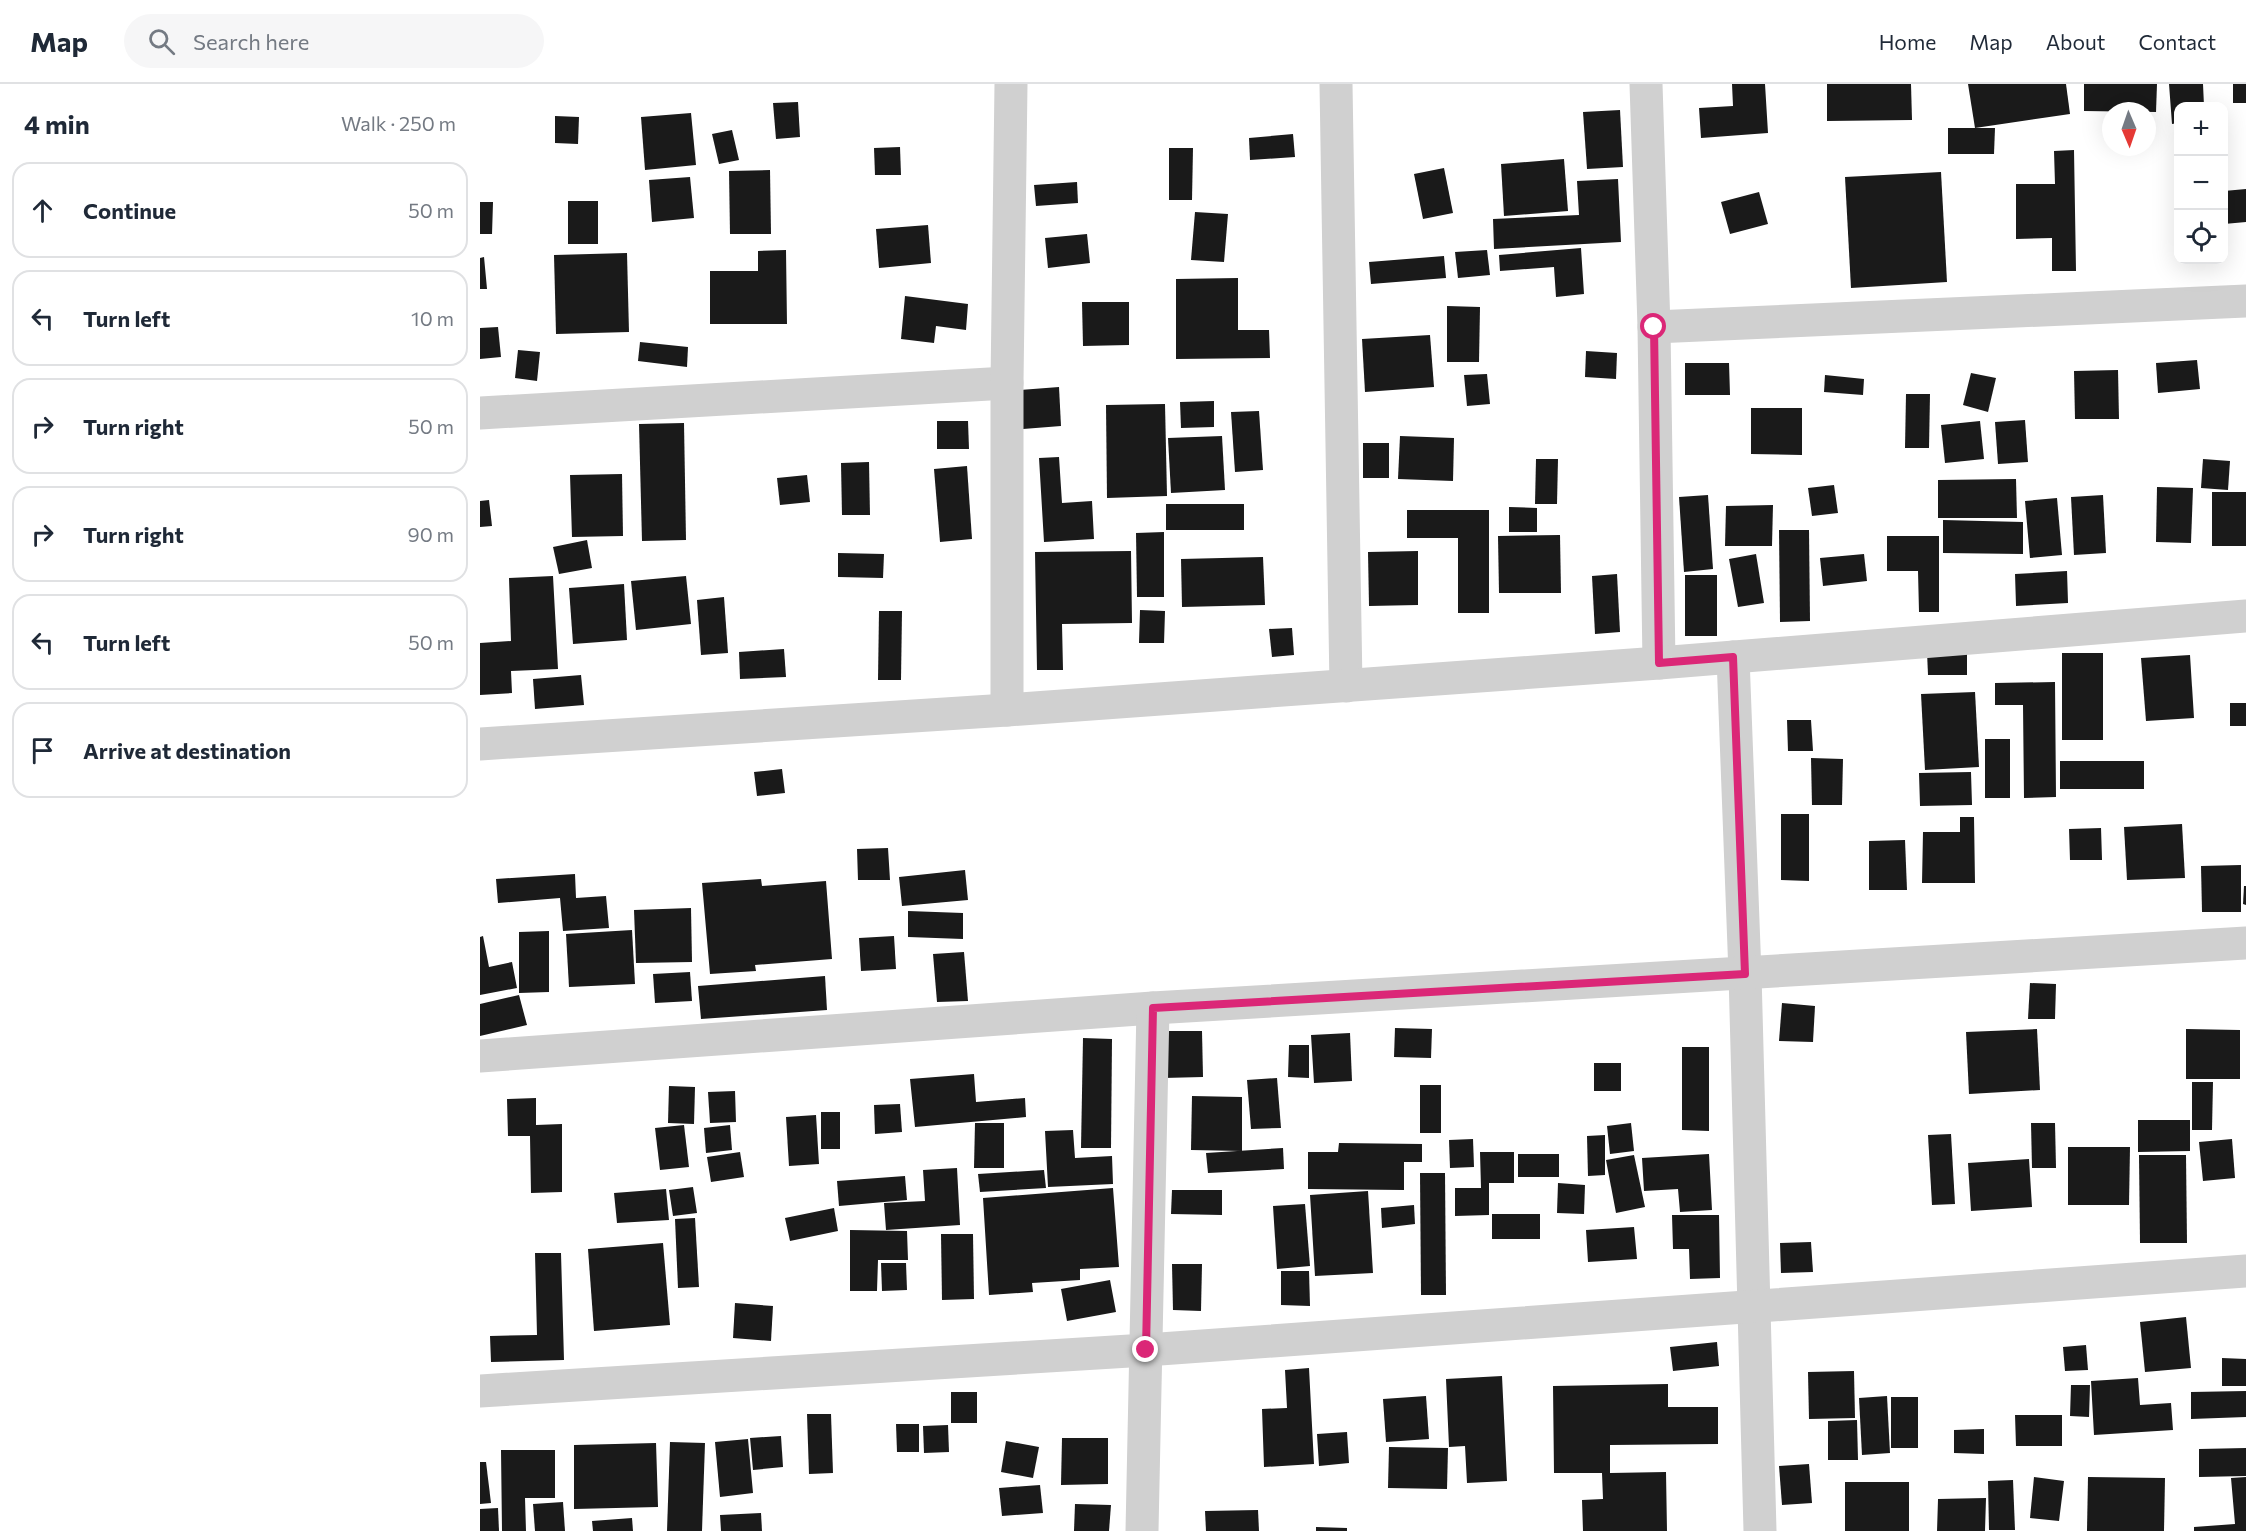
<!DOCTYPE html>
<meta charset="utf-8">
<style>
:root{--surface:#fff;--page:#f6f6f7;--text:#1f2937;--muted:#747a83;--line:#e0e1e3}
body{margin:0;font-family:Commissioner,sans-serif;background:var(--page);color:var(--text)}
.controls{position:absolute;right:18px;top:18px;display:grid;overflow:hidden;border-radius:12px;box-shadow:0 6px 24px #0002}
.controls button{width:54px;height:54px;display:grid;place-items:center;padding:0;border:0;border-bottom:2px solid var(--line);background:var(--surface);color:var(--text);font:30px sans-serif}
.compass{position:absolute;left:1622px;top:18px;width:54px;height:54px;border-radius:50%;background:var(--surface);box-shadow:0 6px 24px #0002;rotate:178deg}
.stop{position:absolute;width:18px;height:18px;margin:-14px;border:4px solid #db2777;border-radius:50%;background:#fff}
.stop.end{background:#db2777;border-color:#fff;box-shadow:0 2px 6px #0008}
.list{margin:0;padding:0;list-style:none}
h2{display:flex;justify-content:space-between;align-items:center;height:78px;margin:0;padding:0 24px;font-size:26px}
h2 small{font-size:20px;font-weight:400;color:var(--muted)}
.list li{display:grid;grid-template-columns:39px 1fr auto;gap:18px;align-items:center;box-sizing:border-box;height:96px;margin:0 12px 12px;padding:0 12px;border:2px solid var(--line);border-radius:18px}
.list b{display:block;font-size:22px;white-space:nowrap}
.list em{font-size:20px;font-style:normal;color:var(--muted)}
.icon{flex:none;width:33px;height:33px;fill:none;stroke:currentColor;stroke-width:2;stroke-linecap:round;stroke-linejoin:round}
.map{position:relative;flex:none;width:1766px;height:1447px;overflow:hidden}
header{display:flex;align-items:center;gap:36px;box-sizing:border-box;height:84px;padding:0 30px;background:var(--surface);border-bottom:2px solid var(--line)}
header strong{font-size:28px}
nav{display:flex;gap:33px;margin-inline-start:auto;font-size:21px}
.search{width:420px;height:54px;background:var(--page);display:flex;align-items:center;gap:15px;box-sizing:border-box;padding:0 21px;border-radius:33px;color:var(--muted);font-size:22px}
main{display:flex}
aside{flex:1;background:var(--surface)}
.map>svg:first-child{display:block}
.building{fill:#1a1a1a}
.lines{fill:none;stroke-linecap:round;stroke-linejoin:round}
.minor{stroke:#d0d0d0;stroke-width:33}
.route{stroke:#db2777;stroke-width:8}
</style>
<header>
<strong>Map</strong>
<div class="search"><svg class="icon" aria-label="search" viewBox="0 0 24 24"><circle cx="10" cy="10" r="6"/><path d="M15 15l6 6"/></svg>Search here</div>
<nav><a>Home</a><a>Map</a><a>About</a><a>Contact</a></nav>
</header>
<main>
<aside>
<h2>4 min<small>Walk · 250 m</small></h2>
<ul class="list">
<li><svg class="icon" aria-label="ahead" viewBox="0 0 24 24"><path d="M12 20V5M6 11l6-6 6 6"/></svg><div><b>Continue</b></div><em>50 m</em></li>
<li><svg class="icon" aria-label="left" viewBox="0 0 24 24"><path d="M17 20v-9H6M10 6l-5 5 5 5"/></svg><div><b>Turn left</b></div><em>10 m</em></li>
<li><svg class="icon" aria-label="right" viewBox="0 0 24 24"><path d="M7 20v-9h11M14 6l5 5-5 5"/></svg><div><b>Turn right</b></div><em>50 m</em></li>
<li><svg class="icon" aria-label="right" viewBox="0 0 24 24"><path d="M7 20v-9h11M14 6l5 5-5 5"/></svg><div><b>Turn right</b></div><em>90 m</em></li>
<li><svg class="icon" aria-label="left" viewBox="0 0 24 24"><path d="M17 20v-9H6M10 6l-5 5 5 5"/></svg><div><b>Turn left</b></div><em>50 m</em></li>
<li><svg class="icon" aria-label="arrive" viewBox="0 0 24 24"><path d="M6 21V4h12l-3 4 3 4H6"/></svg><div><b>Arrive at destination</b></div></li>
</ul>
</aside>
<div class="map">
<svg width="1766" height="1447" viewBox="0 0 1766 1447">
<rect width="100%" height="100%" fill="#fff"/>
<g class="building">
<polygon points="1252,0 1285,0 1288,49 1221,54 1219,24 1253,22"/>
<polygon points="1347,0 1431,0 1432,36 1347,37"/>
<polygon points="1488,0 1586,0 1590,30 1495,44"/>
<polygon points="1604,0 1677,0 1676,28 1604,27"/>
<polygon points="1689,0 1723,0 1724,22 1698,22 1698,39 1692,40"/>
<rect x="1753" y="0" width="13" height="19"/>
<polygon points="318,18 320,53 296,55 293,19"/>
<polygon points="1140,26 1143,83 1107,85 1103,28"/>
<polygon points="211,29 216,81 165,86 161,33"/>
<polygon points="75,32 99,33 98,60 75,59"/>
<polygon points="1468,44 1515,44 1514,70 1468,70"/>
<polygon points="252,46 259,76 239,80 232,50"/>
<polygon points="813,50 815,73 770,76 769,54"/>
<polygon points="420,63 421,91 395,91 394,64"/>
<polygon points="689,64 713,64 712,116 689,116"/>
<polygon points="1594,66 1596,187 1572,187 1572,154 1536,155 1536,100 1575,100 1574,67"/>
<polygon points="1084,75 1088,127 1024,132 1021,80"/>
<polygon points="964,84 973,129 943,135 934,90"/>
<polygon points="290,86 291,150 250,150 249,87"/>
<polygon points="1461,88 1467,198 1371,204 1365,93"/>
<polygon points="210,93 214,134 172,138 169,96"/>
<polygon points="1138,95 1141,158 1014,165 1013,135 1099,131 1097,97"/>
<polygon points="597,98 598,119 556,122 554,101"/>
<polygon points="1766,105 1766,138 1744,140 1744,107"/>
<polygon points="1279,108 1288,140 1250,150 1241,118"/>
<rect x="88" y="117" width="30" height="43"/>
<polygon points="0,118 13,118 12,150 0,150"/>
<polygon points="715,128 748,130 744,178 711,176"/>
<polygon points="448,141 451,179 399,184 396,145"/>
<polygon points="607,150 610,179 568,184 565,154"/>
<polygon points="1101,164 1104,210 1076,213 1074,183 1020,187 1019,171"/>
<polygon points="306,166 307,240 230,240 230,187 278,187 278,167"/>
<polygon points="1007,166 1010,191 978,194 975,168"/>
<polygon points="147,169 149,248 76,250 74,171"/>
<polygon points="964,172 966,194 891,200 889,178"/>
<polygon points="4,173 7,205 0,205 0,174"/>
<polygon points="758,194 758,246 789,246 790,274 696,275 696,195"/>
<polygon points="425,212 488,220 486,246 456,242 454,259 421,255"/>
<polygon points="602,218 649,218 649,261 603,262"/>
<polygon points="967,222 1000,223 999,278 967,278"/>
<polygon points="18,243 21,273 0,275 0,244"/>
<polygon points="950,251 954,303 885,308 882,255"/>
<polygon points="160,258 208,263 207,283 158,277"/>
<polygon points="38,266 60,268 57,297 35,294"/>
<polygon points="1106,267 1137,269 1136,295 1105,293"/>
<polygon points="1717,276 1720,305 1678,309 1676,279"/>
<polygon points="1205,279 1249,279 1250,311 1205,311"/>
<polygon points="1638,286 1639,335 1595,335 1594,287"/>
<polygon points="1491,289 1516,294 1508,328 1483,321"/>
<polygon points="1007,290 1010,320 987,322 984,291"/>
<polygon points="1345,291 1384,295 1383,311 1344,308"/>
<polygon points="579,303 581,342 543,345 540,306"/>
<polygon points="1426,310 1450,310 1449,364 1425,364"/>
<polygon points="734,317 734,343 701,344 700,318"/>
<polygon points="685,320 687,412 627,414 626,321"/>
<polygon points="1271,324 1322,324 1322,371 1271,370"/>
<polygon points="779,327 783,386 755,388 751,328"/>
<polygon points="1545,336 1548,378 1518,380 1515,338"/>
<polygon points="457,337 488,337 489,365 457,365"/>
<polygon points="1500,337 1504,375 1465,379 1461,341"/>
<polygon points="204,339 206,456 162,457 159,340"/>
<polygon points="742,352 745,406 691,409 688,354"/>
<polygon points="920,352 974,354 973,397 918,395"/>
<rect x="883" y="359" width="26" height="35"/>
<polygon points="579,373 582,419 612,417 614,455 564,458 559,374"/>
<polygon points="1056,375 1078,375 1077,420 1055,420"/>
<polygon points="1723,375 1750,377 1748,406 1721,404"/>
<polygon points="389,378 390,431 362,431 361,379"/>
<polygon points="487,382 492,455 460,458 454,385"/>
<polygon points="142,390 143,452 92,453 90,391"/>
<polygon points="327,391 330,418 300,421 297,394"/>
<polygon points="1536,395 1537,434 1458,434 1458,396"/>
<polygon points="1354,401 1358,429 1332,432 1328,404"/>
<polygon points="1677,403 1713,404 1711,459 1676,458"/>
<rect x="1732" y="408" width="34" height="54"/>
<polygon points="1228,411 1233,485 1204,488 1199,413"/>
<polygon points="1623,411 1626,469 1594,471 1591,413"/>
<polygon points="1577,414 1582,471 1550,474 1545,417"/>
<polygon points="9,416 12,442 0,443 0,417"/>
<rect x="686" y="420" width="78" height="26"/>
<polygon points="1293,421 1292,462 1245,462 1246,422"/>
<polygon points="1029,423 1057,424 1057,448 1029,448"/>
<polygon points="927,426 1009,426 1009,529 978,529 978,454 927,454"/>
<polygon points="1463,436 1543,438 1543,470 1463,469"/>
<polygon points="1299,446 1329,446 1330,537 1300,538"/>
<polygon points="684,448 684,513 657,513 656,449"/>
<polygon points="1080,451 1081,509 1019,509 1018,452"/>
<polygon points="1407,452 1459,452 1459,528 1439,528 1438,487 1407,487"/>
<polygon points="107,456 112,484 79,490 73,463"/>
<polygon points="651,467 652,539 582,540 583,586 557,586 555,468"/>
<polygon points="938,467 938,521 889,522 888,468"/>
<polygon points="358,469 404,470 403,494 358,493"/>
<polygon points="1276,470 1284,519 1258,523 1249,475"/>
<polygon points="1384,470 1387,497 1343,502 1340,474"/>
<polygon points="783,473 785,521 702,523 701,475"/>
<polygon points="1587,487 1588,519 1536,522 1535,490"/>
<polygon points="1137,490 1140,548 1115,550 1112,492"/>
<rect x="1205" y="491" width="32" height="61"/>
<polygon points="73,492 78,585 31,587 32,609 0,611 0,559 31,557 29,494"/>
<polygon points="206,492 211,540 156,546 151,497"/>
<polygon points="144,500 147,556 93,560 89,504"/>
<polygon points="244,513 248,569 221,571 217,516"/>
<polygon points="660,526 685,527 684,559 659,559"/>
<polygon points="399,527 422,527 421,596 398,596"/>
<polygon points="812,544 814,571 792,573 789,545"/>
<polygon points="304,565 306,593 260,595 259,568"/>
<polygon points="1447,568 1487,569 1487,591 1448,591"/>
<rect x="1582" y="569" width="41" height="87"/>
<polygon points="1710,571 1714,634 1666,637 1661,574"/>
<polygon points="101,591 104,621 55,625 53,595"/>
<polygon points="1575,598 1576,713 1544,714 1543,621 1515,621 1515,599"/>
<polygon points="1495,608 1499,683 1445,686 1441,610"/>
<rect x="1750" y="619" width="16" height="23"/>
<polygon points="1307,636 1331,636 1333,667 1308,667"/>
<rect x="1505" y="655" width="25" height="59"/>
<polygon points="1331,674 1363,675 1362,721 1332,721"/>
<rect x="1580" y="677" width="84" height="28"/>
<polygon points="302,685 305,709 277,712 274,688"/>
<polygon points="1491,688 1492,721 1440,722 1439,689"/>
<polygon points="1301,730 1329,730 1329,797 1301,796"/>
<polygon points="1480,733 1494,733 1495,799 1442,799 1443,748 1480,748"/>
<polygon points="1702,740 1705,794 1647,796 1644,743"/>
<polygon points="1621,744 1622,776 1590,776 1589,745"/>
<polygon points="1425,756 1427,806 1389,806 1389,757"/>
<polygon points="408,764 410,796 378,796 377,765"/>
<polygon points="1761,781 1761,828 1722,828 1721,782"/>
<polygon points="485,786 488,816 422,822 419,793"/>
<polygon points="95,790 96,814 126,812 129,844 83,847 80,814 18,819 16,795"/>
<polygon points="281,795 282,802 346,797 352,875 275,881 276,887 230,890 222,799"/>
<polygon points="1764,802 1766,802 1766,821 1763,820"/>
<polygon points="211,824 212,878 156,879 154,826"/>
<polygon points="428,827 483,829 483,855 428,853"/>
<polygon points="152,846 155,900 89,903 86,850"/>
<polygon points="69,847 69,908 39,909 39,848"/>
<polygon points="3,852 9,883 32,878 37,904 0,911 0,853"/>
<polygon points="414,852 416,885 381,887 379,854"/>
<polygon points="484,868 488,917 457,918 453,870"/>
<polygon points="210,888 212,917 175,919 173,890"/>
<polygon points="345,892 347,926 221,935 218,902"/>
<polygon points="1550,899 1576,900 1575,935 1548,935"/>
<polygon points="39,911 47,941 0,952 0,920"/>
<polygon points="1302,919 1335,922 1333,958 1299,957"/>
<polygon points="915,944 952,945 951,974 914,973"/>
<polygon points="1557,945 1560,1006 1489,1010 1486,948"/>
<polygon points="1706,945 1760,946 1760,995 1706,995"/>
<polygon points="682,947 722,947 723,993 683,994"/>
<polygon points="870,949 872,997 834,999 831,951"/>
<polygon points="603,954 632,955 631,1064 601,1064"/>
<polygon points="809,961 829,961 829,994 808,993"/>
<polygon points="1202,963 1229,963 1229,1047 1202,1046"/>
<rect x="1114" y="979" width="27" height="28"/>
<polygon points="494,990 496,1018 545,1014 546,1033 435,1043 430,995"/>
<polygon points="797,994 801,1044 771,1045 767,996"/>
<polygon points="1712,998 1733,998 1732,1046 1712,1046"/>
<rect x="940" y="1001" width="21" height="48"/>
<polygon points="189,1002 215,1003 214,1040 188,1039"/>
<polygon points="255,1007 256,1038 230,1039 228,1008"/>
<polygon points="712,1012 762,1013 762,1067 711,1066"/>
<polygon points="56,1014 56,1041 82,1040 82,1108 51,1109 50,1052 28,1052 27,1015"/>
<polygon points="420,1020 422,1048 395,1050 394,1021"/>
<rect x="341" y="1028" width="19" height="37"/>
<polygon points="336,1031 339,1080 309,1082 306,1033"/>
<polygon points="1658,1036 1710,1036 1710,1067 1658,1068"/>
<polygon points="495,1039 524,1039 524,1084 494,1084"/>
<polygon points="1151,1039 1154,1067 1130,1070 1127,1042"/>
<polygon points="1551,1039 1575,1039 1576,1084 1552,1084"/>
<polygon points="204,1041 209,1083 180,1086 175,1044"/>
<polygon points="250,1041 252,1066 226,1069 224,1044"/>
<polygon points="593,1046 595,1074 632,1072 633,1100 568,1103 565,1047"/>
<polygon points="1471,1050 1475,1120 1452,1121 1448,1051"/>
<polygon points="1125,1051 1125,1091 1108,1092 1107,1052"/>
<polygon points="993,1055 994,1083 970,1084 969,1056"/>
<polygon points="1752,1055 1755,1094 1723,1097 1719,1058"/>
<polygon points="859,1059 942,1060 942,1078 924,1078 924,1106 828,1105 828,1068 858,1068"/>
<polygon points="1588,1063 1650,1063 1649,1121 1588,1121"/>
<polygon points="803,1064 804,1085 728,1089 726,1069"/>
<polygon points="260,1068 264,1093 231,1098 227,1073"/>
<polygon points="1000,1068 1034,1068 1034,1099 1009,1099 1009,1131 975,1132 975,1104 1001,1104"/>
<rect x="1038" y="1070" width="41" height="23"/>
<polygon points="1229,1070 1232,1126 1200,1128 1198,1105 1164,1107 1162,1074"/>
<polygon points="1154,1071 1165,1123 1136,1129 1126,1076"/>
<polygon points="1659,1071 1706,1071 1707,1159 1660,1159"/>
<polygon points="1549,1075 1552,1123 1491,1127 1488,1079"/>
<polygon points="477,1084 480,1141 406,1146 404,1119 445,1117 443,1086"/>
<polygon points="564,1086 566,1104 500,1108 498,1090"/>
<polygon points="940,1089 965,1089 966,1211 941,1211"/>
<polygon points="425,1092 427,1116 359,1122 357,1097"/>
<polygon points="1078,1099 1105,1101 1104,1130 1077,1129"/>
<polygon points="213,1103 217,1129 193,1132 189,1106"/>
<polygon points="633,1104 639,1183 600,1185 600,1196 552,1199 553,1208 509,1211 503,1114"/>
<polygon points="186,1105 189,1136 137,1139 134,1109"/>
<polygon points="692,1106 742,1106 742,1131 691,1130"/>
<polygon points="888,1107 893,1189 835,1192 830,1111"/>
<polygon points="825,1120 830,1182 797,1185 793,1122"/>
<polygon points="934,1121 935,1140 902,1144 901,1124"/>
<polygon points="354,1124 358,1147 310,1157 305,1134"/>
<rect x="1012" y="1130" width="48" height="25"/>
<polygon points="1192,1131 1239,1131 1240,1194 1210,1195 1209,1165 1193,1165"/>
<polygon points="215,1134 219,1203 198,1204 195,1135"/>
<polygon points="1154,1143 1157,1175 1108,1178 1106,1146"/>
<polygon points="370,1146 427,1147 428,1176 398,1176 397,1207 370,1207"/>
<polygon points="461,1150 493,1150 494,1215 462,1216"/>
<polygon points="1331,1158 1333,1188 1301,1189 1300,1159"/>
<polygon points="183,1159 190,1241 114,1247 108,1165"/>
<polygon points="55,1169 81,1169 84,1276 11,1278 10,1252 57,1251"/>
<polygon points="401,1179 426,1179 427,1206 402,1207"/>
<polygon points="692,1180 722,1180 721,1227 693,1226"/>
<polygon points="801,1187 829,1187 830,1222 801,1221"/>
<polygon points="630,1196 636,1228 587,1237 581,1205"/>
<polygon points="255,1219 293,1222 291,1257 253,1254"/>
<polygon points="1706,1233 1711,1284 1665,1288 1660,1238"/>
<polygon points="1237,1258 1239,1282 1193,1287 1190,1263"/>
<polygon points="1606,1261 1608,1286 1585,1287 1583,1263"/>
<polygon points="1742,1274 1766,1275 1766,1302 1742,1302"/>
<polygon points="829,1284 834,1380 784,1383 782,1325 807,1324 805,1286"/>
<polygon points="1374,1287 1375,1334 1329,1335 1328,1288"/>
<polygon points="1022,1292 1027,1397 987,1399 985,1362 969,1363 966,1295"/>
<polygon points="1658,1294 1660,1321 1691,1319 1693,1346 1614,1351 1611,1297"/>
<polygon points="1188,1300 1188,1323 1238,1323 1238,1360 1130,1361 1130,1389 1186,1388 1187,1447 1103,1447 1102,1416 1123,1415 1122,1389 1074,1389 1073,1302"/>
<polygon points="1591,1301 1610,1301 1609,1333 1590,1332"/>
<polygon points="1766,1307 1766,1333 1711,1335 1711,1308"/>
<rect x="471" y="1308" width="26" height="31"/>
<polygon points="946,1312 949,1355 906,1358 903,1315"/>
<polygon points="1407,1312 1410,1369 1382,1371 1379,1314"/>
<rect x="1411" y="1313" width="27" height="51"/>
<polygon points="327,1330 351,1330 353,1389 329,1390"/>
<polygon points="1535,1331 1582,1331 1582,1362 1536,1362"/>
<polygon points="1377,1336 1378,1376 1348,1376 1348,1337"/>
<polygon points="416,1340 439,1340 439,1368 417,1368"/>
<polygon points="468,1341 469,1368 444,1369 443,1342"/>
<polygon points="1504,1345 1504,1370 1474,1369 1474,1346"/>
<polygon points="867,1348 869,1379 839,1382 837,1350"/>
<polygon points="301,1352 303,1383 273,1386 270,1354"/>
<polygon points="582,1354 628,1354 628,1400 581,1401"/>
<polygon points="268,1355 273,1409 240,1413 235,1358"/>
<polygon points="526,1357 559,1363 553,1394 521,1388"/>
<polygon points="190,1358 225,1359 222,1447 187,1447"/>
<polygon points="176,1359 178,1423 94,1425 94,1361"/>
<polygon points="909,1363 968,1364 967,1405 908,1404"/>
<polygon points="1766,1364 1766,1392 1719,1393 1719,1365"/>
<polygon points="21,1366 75,1366 75,1414 45,1414 46,1447 22,1447"/>
<polygon points="0,1378 6,1378 11,1419 0,1420"/>
<polygon points="1329,1380 1332,1419 1302,1421 1299,1382"/>
<polygon points="1554,1393 1584,1397 1579,1437 1550,1434"/>
<polygon points="1608,1393 1685,1394 1684,1447 1607,1447"/>
<polygon points="1766,1393 1766,1447 1714,1447 1714,1443 1755,1440 1751,1394"/>
<polygon points="1533,1396 1535,1446 1509,1446 1508,1397"/>
<rect x="1365" y="1398" width="64" height="49"/>
<polygon points="560,1401 563,1429 522,1432 519,1404"/>
<polygon points="1506,1414 1505,1447 1457,1447 1458,1415"/>
<polygon points="83,1418 85,1447 55,1447 53,1420"/>
<polygon points="595,1420 631,1421 629,1447 594,1447"/>
<polygon points="18,1424 19,1447 0,1447 0,1425"/>
<polygon points="778,1426 779,1447 726,1447 725,1427"/>
<polygon points="281,1429 282,1447 241,1447 240,1431"/>
<polygon points="152,1434 153,1447 113,1447 112,1437"/>
<polygon points="836,1443 867,1444 867,1447 836,1447"/>
</g>
<g class="lines">
<g class="minor">
<polyline points="856,0 866,602"/>
<polyline points="1166,0 1174,243 1179,579"/>
<polyline points="1174,243 1766,217"/>
<polyline points="0,329 527,299"/>
<polyline points="1253,573 1265,890 1280,1447"/>
<polyline points="527,626 527,299 531,0"/>
<polyline points="0,660 527,626 1179,579 1766,532"/>
<polyline points="0,972 673,924 1766,859"/>
<polyline points="0,1307 666,1266 1766,1187"/>
<polyline points="662,1447 673,924"/>
</g>
</g>
<g class="lines">
<polyline class="route" points="666,1266 673,924 1265,890 1253,573 1179,579 1174,243"/>
</g>
</svg>
<div class="controls">
<button>+</button>
<button>−</button>
<button><svg class="icon" aria-label="locate" viewBox="0 0 24 24"><circle cx="12" cy="12" r="6"/><path d="M12 2v4M12 18v4M2 12h4M18 12h4"/></svg></button>
</div>
<svg class="compass" viewBox="-18 -18 36 36"><path d="M0-13l5 13h-10z" fill="#e53935"/><path d="M0 13l5-13h-10z" fill="#747a83"/></svg>
<div class="stop" style="left:1174px;top:243px"></div>
<div class="stop end" style="left:666px;top:1266px"></div>
</div>
</main>
